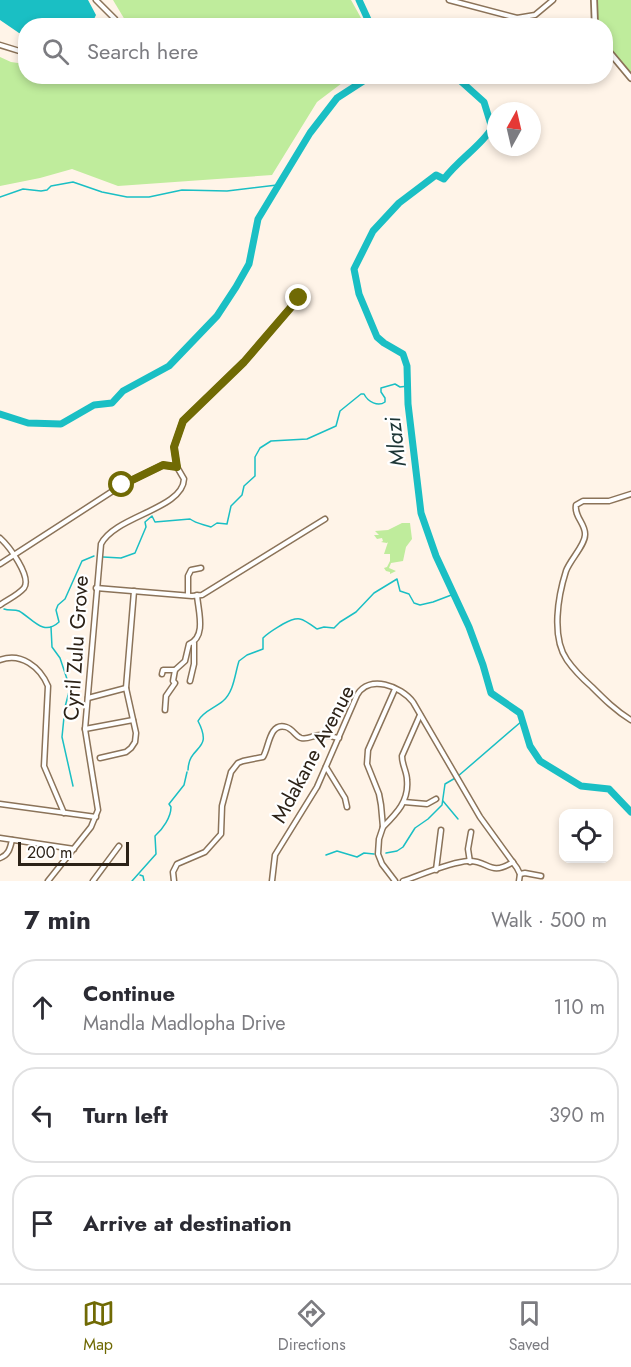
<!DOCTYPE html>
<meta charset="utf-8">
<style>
:root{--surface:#fff;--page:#f7f7f7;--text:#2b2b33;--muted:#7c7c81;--line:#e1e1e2;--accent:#706a04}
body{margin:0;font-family:Jost,sans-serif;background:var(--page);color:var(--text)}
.controls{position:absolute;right:18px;bottom:18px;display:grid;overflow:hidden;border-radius:12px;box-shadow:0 3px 9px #0003}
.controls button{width:54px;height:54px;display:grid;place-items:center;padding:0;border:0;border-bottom:2px solid var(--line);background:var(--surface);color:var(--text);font:30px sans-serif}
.compass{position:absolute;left:487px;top:102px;width:54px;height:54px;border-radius:50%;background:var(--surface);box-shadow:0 3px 9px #0003;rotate:8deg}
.scale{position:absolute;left:18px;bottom:15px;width:111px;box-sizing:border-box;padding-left:6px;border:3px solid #2c2217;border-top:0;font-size:16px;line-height:21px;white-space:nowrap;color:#2c2217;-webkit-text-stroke:4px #fff;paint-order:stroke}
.stop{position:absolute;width:18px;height:18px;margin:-14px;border:4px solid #706a04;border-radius:50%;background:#fff}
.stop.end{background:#706a04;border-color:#fff;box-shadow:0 2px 6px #0008}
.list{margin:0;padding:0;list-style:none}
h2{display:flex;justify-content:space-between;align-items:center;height:78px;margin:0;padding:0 24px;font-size:26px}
h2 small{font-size:20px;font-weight:400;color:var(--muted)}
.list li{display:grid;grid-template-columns:39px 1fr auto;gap:18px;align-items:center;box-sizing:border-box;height:96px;margin:0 12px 12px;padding:0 12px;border:2px solid var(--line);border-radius:24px}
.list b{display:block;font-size:22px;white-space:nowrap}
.list p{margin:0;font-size:20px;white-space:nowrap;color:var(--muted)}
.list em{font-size:20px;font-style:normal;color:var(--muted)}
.icon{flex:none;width:33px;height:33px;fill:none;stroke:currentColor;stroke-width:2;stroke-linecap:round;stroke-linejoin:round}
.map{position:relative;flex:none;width:631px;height:881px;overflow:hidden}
.search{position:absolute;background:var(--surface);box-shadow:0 3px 9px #0003;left:18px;right:18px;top:18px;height:66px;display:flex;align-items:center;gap:15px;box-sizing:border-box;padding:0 21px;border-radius:24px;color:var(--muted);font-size:22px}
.sheet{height:402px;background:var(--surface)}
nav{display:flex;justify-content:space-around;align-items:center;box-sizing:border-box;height:84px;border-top:2px solid var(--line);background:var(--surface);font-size:16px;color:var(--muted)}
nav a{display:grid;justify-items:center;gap:3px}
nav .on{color:var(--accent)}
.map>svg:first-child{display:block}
.green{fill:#bfec9c}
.water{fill:#1abfc4}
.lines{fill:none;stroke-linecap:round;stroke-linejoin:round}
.stream{stroke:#1abfc4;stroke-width:1.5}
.river{stroke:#1abfc4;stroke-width:7}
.minor-casing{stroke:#8b7359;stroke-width:7}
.tertiary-casing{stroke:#8b7359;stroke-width:8}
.minor{stroke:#fff;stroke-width:4}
.tertiary{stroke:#fff;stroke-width:4.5}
.route{stroke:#706a04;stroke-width:8}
.labels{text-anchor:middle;stroke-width:4.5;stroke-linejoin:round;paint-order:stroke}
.street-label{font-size:21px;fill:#2c2217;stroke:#fff}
.water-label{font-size:22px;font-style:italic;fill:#1c3535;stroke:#fff}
</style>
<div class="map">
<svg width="631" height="881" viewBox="0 0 631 881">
<rect width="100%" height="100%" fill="#fff4e8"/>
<g class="green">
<polygon points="113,0 351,0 365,25 128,25"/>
<polygon points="594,0 631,0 631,78 606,47 606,26 595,25"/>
<polygon points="0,57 11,62 25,64 26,76 350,77 317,102 272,175 118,186 72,169 40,178 0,186"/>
<polygon points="402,523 410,523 412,539 406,547 403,561 391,563 389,568 396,571 390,574 390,572 386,571 384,568 387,567 390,561 390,554 384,554 388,542 387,543 381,542 383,541 382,538 377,539 374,535 379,535 375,531 388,530"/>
</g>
<polygon class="water" points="0,0 88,0 96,15 91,25 26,26 25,34 19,33 0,20"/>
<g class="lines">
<g class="stream">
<polyline points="0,197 23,189 41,191 47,190 51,186 73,182 102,192 127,197 149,197 182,190 227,191 277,185"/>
<path d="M103 557 121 558 135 553 146 527 145 522 152 516 155 522 190 519C197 524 203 524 211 527L217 523 227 524 231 506 242 495 244 486 255 476V457L260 448 271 441 307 439 336 426 340 411 361 394H364C368 402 378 407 385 402V398L381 392V388L395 384 400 387 408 386"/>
<path d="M4 609C9 611 14 609 19 611 32 618 43 637 59 622L56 610 58 605 65 599 82 561 94 556"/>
<polyline points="51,627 52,647 60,658 70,688 65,707 62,737 73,786"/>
<path d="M188 770C189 744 214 752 198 721 203 711 215 708 223 701 234 692 235 673 239 661L247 655 263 649V638C269 632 275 629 283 624 299 615 302 618 317 629L324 627 334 628 340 622 356 612 374 593 397 579 400 591 409 594 414 603 420 605 433 602 454 594"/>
<polyline points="443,801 458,819"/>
<polyline points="386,853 397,851 403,847 415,828 428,819 442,805 445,784 457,777 522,721"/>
<polyline points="326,855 337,851 357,857 364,853 374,854"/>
<polyline points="140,875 143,876 144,881"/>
<path d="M132 881 156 854 155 836C163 829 171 817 171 807L169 804 184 785 187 772"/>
</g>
<g class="river">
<polyline points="359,0 371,26"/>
<path d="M455 76 484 102 492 128C481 146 458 160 444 179L436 175 399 203 373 231 354 269 359 294 377 337 384 343 403 354 407 366 408 404 421 513 436 556 469 627 483 665 491 693 520 713 530 746 540 761 581 786 609 789 631 812"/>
<polyline points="0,414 28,423 61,424 94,405 112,403 123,391 169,366 217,316 236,287 249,264 258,219 310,133 337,98 371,76"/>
</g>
<g class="minor-casing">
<g id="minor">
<polyline points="96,0 115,19 119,26"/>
<polyline points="449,0 517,18 535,15 553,0"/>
<polyline points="0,45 26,53"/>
<path d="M631 494 609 501H583L576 505C574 517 586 524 585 535 585 545 570 560 566 571 558 596 551 637 567 660 574 670 583 679 592 687 604 699 616 711 631 720"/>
<path d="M0 538C9 546 32 577 24 588 18 595 7 600 0 605"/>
<polyline points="0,564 122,485 163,465 177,467"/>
<polyline points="96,588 192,596 202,595 325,519"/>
<polyline points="188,595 188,576 191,570 201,568"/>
<path d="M0 660C21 652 40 667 48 686L44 766 64 813"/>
<path d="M162 674 163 670H175L185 661 189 644C207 637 198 610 197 595"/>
<polyline points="190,681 194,664 194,643"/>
<polyline points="395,689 368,750 367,764 379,794 381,805 383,827 379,839 378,854 382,864 395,881"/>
<polyline points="88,698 126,688"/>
<polyline points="165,710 166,696 175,683 173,681 175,670"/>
<polyline points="85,729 133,720"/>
<polyline points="100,758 126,752 131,748 135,742 136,733 126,688 134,591"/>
<polyline points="326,767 345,798 347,807"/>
<polyline points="404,802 427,804 436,799"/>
<polyline points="0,804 96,817"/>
<path d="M383 827C397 813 409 801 407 780 407 772 402 765 402 756L420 715"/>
<polyline points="0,838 74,849"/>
<path d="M0 858C9 855 10 848 12 840"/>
<polyline points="470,862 468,849 471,832"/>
<polyline points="436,870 441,830"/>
<polyline points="520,874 525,873 541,876"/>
<path d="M48 881 91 827 98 810 85 729 101 544C115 516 183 509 184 479L177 467 174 447 183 421 244 362 299 298"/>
<polyline points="93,881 119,846"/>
<path d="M174 881 173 872 177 864 205 852 221 834 222 806 231 772 238 763 243 761 263 757C269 748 269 722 286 727 293 729 295 736 301 738 308 740 313 735 320 735 326 735 333 737 339 738"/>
<path d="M272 881 275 855 317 787 357 695C369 674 401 686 413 702L480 817 517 868 520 874 519 881"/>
<path d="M403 881C421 875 450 862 468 861 489 860 489 877 513 862"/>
</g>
</g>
<g class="tertiary-casing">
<g id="tertiary">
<polyline points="594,0 595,26"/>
<polyline points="606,48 631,78"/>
</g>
</g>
<use href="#minor" class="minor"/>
<use href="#tertiary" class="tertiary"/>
</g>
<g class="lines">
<polyline class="route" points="122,485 163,465 177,467 174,447 183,421 244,362 299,298"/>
</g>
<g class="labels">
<g class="street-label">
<text transform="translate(76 648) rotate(-86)" y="7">Cyril Zulu Grove</text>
<text transform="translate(313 754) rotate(-62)" y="7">Mdakane Avenue</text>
</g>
<g class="water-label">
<text transform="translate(395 442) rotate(-97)" y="8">Mlazi</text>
</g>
</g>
</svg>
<div class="controls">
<button><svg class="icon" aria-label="locate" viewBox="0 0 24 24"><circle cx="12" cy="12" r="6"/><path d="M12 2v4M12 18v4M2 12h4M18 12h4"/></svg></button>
</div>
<svg class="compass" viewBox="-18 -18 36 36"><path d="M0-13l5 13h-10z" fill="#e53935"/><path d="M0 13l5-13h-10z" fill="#7c7c81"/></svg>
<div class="scale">200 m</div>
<div class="stop" style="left:122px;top:485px"></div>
<div class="stop end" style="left:299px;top:298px"></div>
<div class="search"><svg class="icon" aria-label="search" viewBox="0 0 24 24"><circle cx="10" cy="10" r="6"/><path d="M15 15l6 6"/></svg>Search here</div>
</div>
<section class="sheet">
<h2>7 min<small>Walk · 500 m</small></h2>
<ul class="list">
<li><svg class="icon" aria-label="ahead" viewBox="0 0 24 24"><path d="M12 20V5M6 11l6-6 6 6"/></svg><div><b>Continue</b><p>Mandla Madlopha Drive</p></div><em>110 m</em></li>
<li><svg class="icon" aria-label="left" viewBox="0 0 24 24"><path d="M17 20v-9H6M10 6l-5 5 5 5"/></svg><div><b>Turn left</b></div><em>390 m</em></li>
<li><svg class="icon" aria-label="arrive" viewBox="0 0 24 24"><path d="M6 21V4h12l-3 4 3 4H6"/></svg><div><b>Arrive at destination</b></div></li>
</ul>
</section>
<nav>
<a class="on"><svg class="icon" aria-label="map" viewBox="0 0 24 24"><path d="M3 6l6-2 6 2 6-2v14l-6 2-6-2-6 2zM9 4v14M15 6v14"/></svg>Map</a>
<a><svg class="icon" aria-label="directions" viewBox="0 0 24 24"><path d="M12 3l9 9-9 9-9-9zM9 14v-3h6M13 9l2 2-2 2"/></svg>Directions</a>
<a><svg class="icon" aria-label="saved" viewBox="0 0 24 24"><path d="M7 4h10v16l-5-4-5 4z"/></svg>Saved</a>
</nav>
